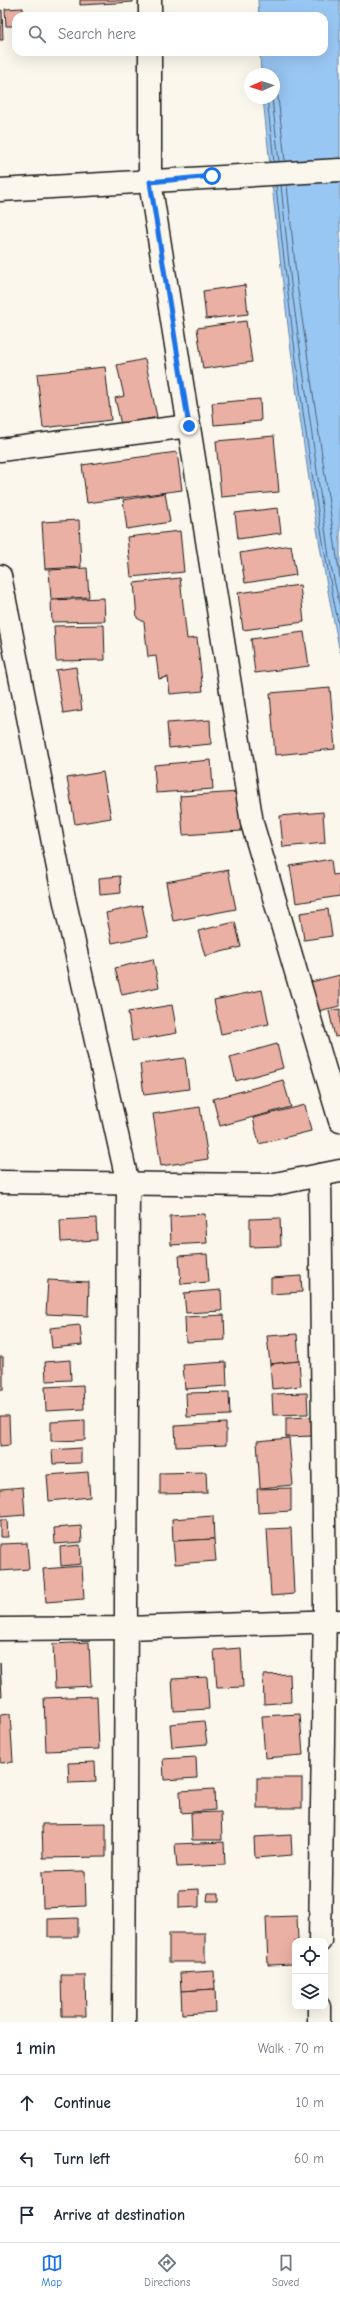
<!DOCTYPE html>
<meta charset="utf-8">
<style>
:root{--surface:#fff;--page:#f2f2f3;--text:#1f2937;--muted:#747a83;--line:#e0e1e3;--accent:#1a73e8}
body{margin:0;font-family:"Comic Neue",sans-serif;background:var(--page);color:var(--text)}
.controls{position:absolute;right:12px;bottom:12px;display:grid;overflow:hidden;border-radius:8px;box-shadow:0 4px 16px #0002}
.controls button{width:36px;height:36px;display:grid;place-items:center;padding:0;border:0;border-bottom:1px solid var(--line);background:var(--surface);color:var(--text);font:20px sans-serif}
.compass{position:absolute;left:244px;top:68px;width:36px;height:36px;border-radius:50%;background:var(--surface);box-shadow:0 4px 16px #0002;rotate:267deg}
.stop{position:absolute;width:12px;height:12px;margin:-9px;border:3px solid #1a73e8;border-radius:50%;background:#fff}
.stop.end{background:#1a73e8;border-color:#fff;box-shadow:0 1px 4px #0008}
.list{margin:0;padding:0;list-style:none}
h2{display:flex;justify-content:space-between;align-items:center;height:52px;margin:0;padding:0 16px;font-size:17px}
h2 small{font-size:13px;font-weight:400;color:var(--muted)}
.list li{display:grid;grid-template-columns:26px 1fr auto;gap:12px;align-items:center;box-sizing:border-box;height:56px;padding:0 16px;border-top:1px solid var(--line)}
.list b{display:block;font-size:15px;white-space:nowrap}
.list em{font-size:13px;font-style:normal;color:var(--muted)}
.icon{flex:none;width:22px;height:22px;fill:none;stroke:currentColor;stroke-width:2;stroke-linecap:round;stroke-linejoin:round}
.map{position:relative;flex:none;width:340px;height:2022px;overflow:hidden}
.search{position:absolute;background:var(--surface);box-shadow:0 4px 16px #0002;left:12px;right:12px;top:12px;height:44px;display:flex;align-items:center;gap:10px;box-sizing:border-box;padding:0 14px;border-radius:12px;color:var(--muted);font-size:15px}
.sheet{height:220px;background:var(--surface)}
nav{display:flex;justify-content:space-around;align-items:center;box-sizing:border-box;height:56px;border-top:1px solid var(--line);background:var(--surface);font-size:11px;color:var(--muted)}
nav a{display:grid;justify-items:center;gap:2px}
nav .on{color:var(--accent)}
.map>svg:first-child{display:block}
.water{fill:#99c7f4;stroke:#67839e}
.lines{fill:none;stroke-linecap:round;stroke-linejoin:round}
.shore{stroke:#4e6072;stroke-width:1}
.building{fill:#eab0a3;stroke:#1c1c1c}
.street-casing{stroke:#1c1c1c;stroke-width:25}
.primary-casing{stroke:#1c1c1c;stroke-width:25}
.street{stroke:#fbf7ec;stroke-width:22}
.primary{stroke:#fbf7ec;stroke-width:22}
.route{stroke:#1a73e8;stroke-width:5}
</style>
<div class="map">
<svg width="340" height="2022" viewBox="0 0 340 2022">
<rect width="100%" height="100%" fill="#fbf7ec"/>
<filter id="ink" filterUnits="userSpaceOnUse"><feTurbulence type="fractalNoise" baseFrequency=".025" numOctaves="2"/><feDisplacementMap in="SourceGraphic" scale="8" xChannelSelector="R" yChannelSelector="G"/><feConvolveMatrix kernelMatrix="1 2 1 2 8 2 1 2 1" color-interpolation-filters="sRGB"/></filter>
<g filter="url(#ink)">
<path class="water" d="M258 0H340V652C302 469 282 283 263 98H274V74H261L260 52H324V16H259Z"/>
<g class="lines">
<g class="shore">
<polyline points="274,88 278,97 285,161"/>
<polyline points="267,98 274,162"/>
<polyline points="272,98 279,162"/>
<polyline points="281,185 291,284 329,557 340,607"/>
<polyline points="287,185 297,284 340,578"/>
<path d="M276 186C292 335 310 485 340 632"/>
</g>
</g>
<g class="building">
<polygon points="80,0 133,0 133,2 80,5"/>
<polygon points="23,8 23,16 16,16 16,26 6,26 5,9"/>
<polygon points="2,10 3,40 0,40 0,11"/>
<polygon points="245,285 248,314 206,319 203,291"/>
<polygon points="246,321 252,362 203,369 197,328"/>
<polygon points="145,359 157,417 121,425 115,398 124,396 117,365"/>
<polygon points="105,367 111,420 43,428 37,374"/>
<polygon points="260,399 261,421 214,425 212,403"/>
<polygon points="274,436 279,492 221,497 216,441"/>
<polygon points="177,452 182,490 87,503 82,465"/>
<polygon points="165,493 170,522 127,529 123,500"/>
<polygon points="278,508 281,533 238,539 235,513"/>
<polygon points="79,520 81,567 45,569 42,522"/>
<polygon points="180,531 184,572 131,577 127,537"/>
<polygon points="291,545 296,575 245,583 240,553"/>
<polygon points="87,568 89,597 51,599 49,570"/>
<polygon points="180,578 187,639 197,638 203,691 170,694 168,677 159,679 156,656 148,657 144,622 137,618 134,583"/>
<polygon points="300,585 304,622 243,630 238,593"/>
<polygon points="104,598 105,621 52,622 51,600"/>
<polygon points="104,625 105,660 56,661 54,626"/>
<polygon points="304,632 309,666 255,673 251,639"/>
<polygon points="76,667 82,710 63,713 56,670"/>
<polygon points="330,688 335,749 275,755 270,693"/>
<polygon points="210,720 211,744 169,748 167,723"/>
<polygon points="211,760 213,789 156,793 154,765"/>
<polygon points="103,772 111,818 75,824 67,778"/>
<polygon points="239,792 241,831 183,835 180,796"/>
<polygon points="323,812 325,843 283,847 280,816"/>
<polygon points="331,859 333,875 340,874 340,896 296,903 290,866"/>
<polygon points="228,870 236,909 173,921 166,882"/>
<polygon points="120,876 121,893 100,895 99,878"/>
<polygon points="142,905 148,936 112,943 106,913"/>
<polygon points="328,909 332,936 304,940 300,913"/>
<polygon points="235,922 241,947 205,956 198,931"/>
<polygon points="153,959 159,987 122,995 115,968"/>
<polygon points="340,975 340,1006 318,1011 311,982"/>
<polygon points="262,990 269,1024 221,1034 214,1000"/>
<polygon points="172,1005 177,1033 132,1041 128,1012"/>
<polygon points="340,1009 340,1036 335,1037 329,1011"/>
<polygon points="277,1044 283,1068 236,1081 230,1057"/>
<polygon points="185,1058 189,1089 144,1095 140,1064"/>
<polygon points="283,1080 291,1107 220,1126 213,1099"/>
<polygon points="305,1105 311,1131 259,1144 253,1118"/>
<polygon points="200,1107 208,1159 161,1166 153,1114"/>
<polygon points="205,1214 207,1243 171,1245 170,1216"/>
<polygon points="96,1218 97,1240 61,1242 60,1220"/>
<polygon points="280,1218 281,1246 250,1247 250,1219"/>
<polygon points="207,1254 209,1282 181,1284 179,1256"/>
<polygon points="301,1276 302,1292 271,1294 271,1278"/>
<polygon points="48,1280 89,1282 88,1316 46,1314"/>
<polygon points="221,1290 222,1311 186,1313 184,1293"/>
<polygon points="224,1315 225,1340 186,1342 185,1317"/>
<polygon points="80,1325 82,1345 52,1348 50,1328"/>
<polygon points="297,1334 299,1361 270,1364 267,1336"/>
<rect x="0" y="1357" width="3" height="33"/>
<polygon points="70,1360 71,1380 46,1381 45,1362"/>
<polygon points="299,1361 301,1386 272,1389 270,1364"/>
<polygon points="226,1362 227,1386 185,1389 183,1365"/>
<polygon points="83,1385 84,1409 46,1411 45,1387"/>
<polygon points="229,1392 230,1415 187,1417 186,1393"/>
<polygon points="307,1393 308,1414 273,1415 272,1394"/>
<polygon points="0,1416 9,1416 10,1445 0,1446"/>
<polygon points="312,1417 313,1436 286,1437 286,1418"/>
<polygon points="85,1420 85,1440 51,1441 51,1422"/>
<polygon points="226,1423 226,1445 176,1447 175,1426"/>
<polygon points="289,1438 293,1485 260,1488 257,1441"/>
<polygon points="81,1448 81,1463 53,1464 52,1450"/>
<polygon points="88,1472 90,1497 49,1501 47,1475"/>
<polygon points="206,1472 207,1493 160,1494 160,1473"/>
<polygon points="23,1487 25,1515 0,1517 0,1489"/>
<polygon points="291,1488 291,1511 258,1513 257,1489"/>
<polygon points="213,1516 214,1539 173,1541 172,1519"/>
<polygon points="0,1520 7,1520 8,1537 0,1537"/>
<polygon points="81,1526 82,1542 55,1544 54,1528"/>
<polygon points="291,1528 294,1594 271,1596 267,1529"/>
<polygon points="214,1539 216,1561 175,1564 173,1541"/>
<polygon points="27,1543 29,1569 0,1571 0,1544"/>
<polygon points="80,1545 81,1564 61,1566 60,1547"/>
<polygon points="82,1566 84,1599 46,1602 43,1569"/>
<polygon points="89,1642 91,1686 55,1688 53,1644"/>
<polygon points="241,1648 243,1687 217,1688 214,1650"/>
<polygon points="0,1663 2,1696 0,1696"/>
<polygon points="290,1674 291,1702 264,1704 263,1675"/>
<polygon points="207,1677 209,1709 174,1711 172,1679"/>
<polygon points="97,1696 99,1749 46,1751 44,1698"/>
<polygon points="10,1714 13,1762 0,1763 0,1715"/>
<polygon points="300,1714 303,1755 265,1758 262,1716"/>
<polygon points="204,1721 207,1744 172,1747 170,1724"/>
<polygon points="196,1757 197,1778 164,1780 163,1759"/>
<polygon points="95,1762 96,1782 69,1783 68,1763"/>
<rect x="257" y="1778" width="45" height="30"/>
<polygon points="214,1789 215,1810 181,1813 180,1791"/>
<polygon points="221,1812 222,1840 192,1840 191,1813"/>
<polygon points="106,1823 106,1857 43,1858 42,1824"/>
<polygon points="291,1835 292,1855 255,1858 254,1837"/>
<polygon points="224,1842 225,1865 177,1867 175,1844"/>
<polygon points="85,1871 86,1906 43,1908 42,1872"/>
<polygon points="199,1889 199,1907 179,1908 179,1890"/>
<polygon points="208,1893 219,1893 219,1901 207,1901"/>
<polygon points="297,1916 298,1941 295,1941 295,1964 268,1965 266,1917"/>
<polygon points="78,1918 78,1937 48,1937 48,1919"/>
<rect x="169" y="1933" width="36" height="29"/>
<polygon points="214,1971 215,1989 181,1991 180,1973"/>
<polygon points="61,1975 85,1975 86,2016 62,2016"/>
<polygon points="215,1989 216,2012 182,2014 181,1991"/>
</g>
<g class="lines">
<g class="street-casing">
<g id="street">
<polyline points="150,16 150,0"/>
<polyline points="150,52 150,182 252,823 340,1121"/>
<polyline points="0,450 189,426"/>
<polyline points="0,576 64,898 128,1184 124,2022"/>
<polyline points="0,1182 270,1185 340,1171"/>
<polyline points="0,1629 126,1628 339,1621"/>
<polyline points="320,1941 325,1605 320,1175"/>
<polyline points="319,2022 319,2007"/>
</g>
</g>
<g class="primary-casing">
<polyline id="primary" points="0,190 340,170"/>
</g>
<use href="#street" class="street"/>
<use href="#primary" class="primary"/>
</g>
</g>
<g class="lines" filter="url(#ink)">
<polyline class="route" points="189,426 150,182 212,176"/>
</g>
</svg>
<div class="controls">
<button><svg class="icon" aria-label="locate" viewBox="0 0 24 24"><circle cx="12" cy="12" r="6"/><path d="M12 2v4M12 18v4M2 12h4M18 12h4"/></svg></button>
<button><svg class="icon" aria-label="layers" viewBox="0 0 24 24"><path d="M12 4l9 5-9 5-9-5zM3 14l9 5 9-5"/></svg></button>
</div>
<svg class="compass" viewBox="-18 -18 36 36"><path d="M0-13l5 13h-10z" fill="#e53935"/><path d="M0 13l5-13h-10z" fill="#747a83"/></svg>
<div class="stop" style="left:212px;top:176px"></div>
<div class="stop end" style="left:189px;top:426px"></div>
<div class="search"><svg class="icon" aria-label="search" viewBox="0 0 24 24"><circle cx="10" cy="10" r="6"/><path d="M15 15l6 6"/></svg>Search here</div>
</div>
<section class="sheet">
<h2>1 min<small>Walk · 70 m</small></h2>
<ul class="list">
<li><svg class="icon" aria-label="ahead" viewBox="0 0 24 24"><path d="M12 20V5M6 11l6-6 6 6"/></svg><div><b>Continue</b></div><em>10 m</em></li>
<li><svg class="icon" aria-label="left" viewBox="0 0 24 24"><path d="M17 20v-9H6M10 6l-5 5 5 5"/></svg><div><b>Turn left</b></div><em>60 m</em></li>
<li><svg class="icon" aria-label="arrive" viewBox="0 0 24 24"><path d="M6 21V4h12l-3 4 3 4H6"/></svg><div><b>Arrive at destination</b></div></li>
</ul>
</section>
<nav>
<a class="on"><svg class="icon" aria-label="map" viewBox="0 0 24 24"><path d="M3 6l6-2 6 2 6-2v14l-6 2-6-2-6 2zM9 4v14M15 6v14"/></svg>Map</a>
<a><svg class="icon" aria-label="directions" viewBox="0 0 24 24"><path d="M12 3l9 9-9 9-9-9zM9 14v-3h6M13 9l2 2-2 2"/></svg>Directions</a>
<a><svg class="icon" aria-label="saved" viewBox="0 0 24 24"><path d="M7 4h10v16l-5-4-5 4z"/></svg>Saved</a>
</nav>
